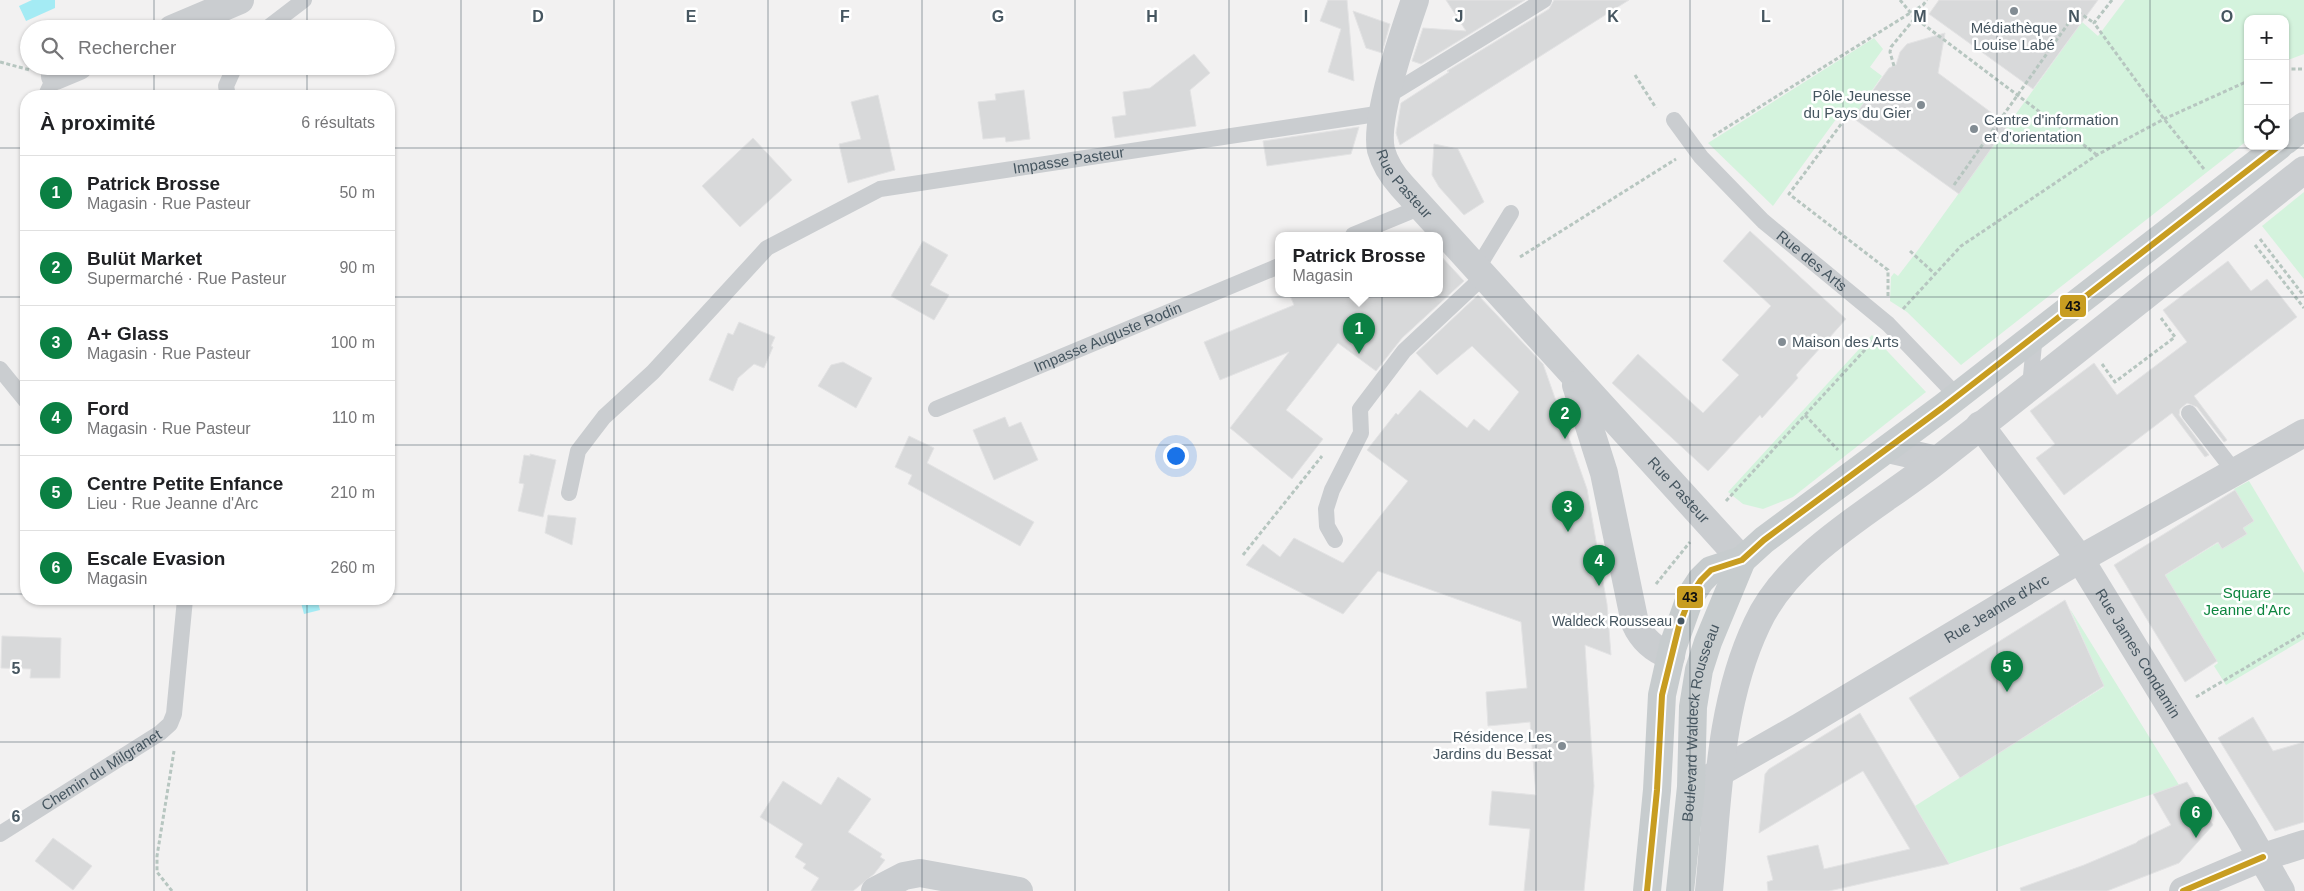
<!DOCTYPE html>
<html lang="fr">
<meta charset="utf-8">
<style>
:root{--surface:#fff;--page:#f2f2f2;--text:#202124;--muted:#757577;--line:#e0e0e0;--accent:#0b8043}
body{margin:0;font-family:Helvetica,sans-serif;background:var(--page);color:var(--text)}
.controls{position:absolute;right:15px;top:15px;display:grid;overflow:hidden;border-radius:10px;box-shadow:0 1px 4px #0004}
.controls button{width:45px;height:45px;display:grid;place-items:center;padding:0;border:0;border-bottom:1px solid var(--line);background:var(--surface);color:var(--text);font:25px sans-serif}
.you{position:absolute;left:1175px;top:455px;width:18px;height:18px;margin:-12px;border:4px solid #fff;border-radius:50%;background:#1a73e8;box-shadow:0 0 0 8px #1a73e833}
.badge{display:grid;place-items:center;width:32px;height:32px;border-radius:50%;background:var(--accent);color:#fff;font-size:16px;font-weight:700}
.pin{position:absolute;translate:-50% -41px;filter:drop-shadow(0 1px 2px #0008)}
.pin::after{content:'';position:absolute;top:26px;width:18px;height:15px;background:inherit;clip-path:polygon(0 0,100% 0,50% 100%)}
.popup{position:absolute;left:1275px;top:232px;width:168px;height:65px;box-sizing:border-box;display:grid;place-content:center;border-radius:10px;background:var(--surface);filter:drop-shadow(0 1px 4px #0005);font-size:16px;white-space:nowrap;color:var(--muted)}
.popup b{font-size:19px;color:var(--text)}
.popup::after{content:'';position:absolute;left:50%;top:100%;margin-left:-10px;border:10px solid transparent;border-top-color:var(--surface)}
.list{margin:0;padding:0;list-style:none}
h2{display:flex;justify-content:space-between;align-items:center;height:65px;margin:0;padding:0 20px;font-size:21px}
h2 small{font-size:16px;font-weight:400;color:var(--muted)}
.list li{display:grid;grid-template-columns:32px 1fr auto;gap:15px;align-items:center;box-sizing:border-box;height:75px;padding:0 20px;border-top:1px solid var(--line)}
.list b{display:block;font-size:19px;white-space:nowrap}
.list p{margin:0;font-size:16px;white-space:nowrap;color:var(--muted)}
.list em{font-size:16px;font-style:normal;color:var(--muted)}
.icon{flex:none;width:28px;height:28px;fill:none;stroke:currentColor;stroke-width:2;stroke-linecap:round;stroke-linejoin:round}
.map{position:relative;flex:none;width:2304px;height:891px;overflow:hidden}
.search{position:absolute;background:var(--surface);box-shadow:0 1px 4px #0004;left:20px;top:20px;width:375px;height:55px;display:flex;align-items:center;gap:12px;box-sizing:border-box;padding:0 18px;border-radius:28px;color:var(--muted);font-size:19px}
.panel{position:absolute;background:var(--surface);box-shadow:0 1px 4px #0004;left:20px;top:90px;width:375px;height:515px;border-radius:20px}
.map>svg:first-child{display:block}
.green{fill:#d4f3dd}
.water{fill:#a4ebf4}
.building{fill:#d8d9da;stroke:#e3e3e4}
.lines{fill:none;stroke-linecap:round;stroke-linejoin:round}
.path{stroke:#b7c6c0;stroke-width:3;stroke-dasharray:4 2.5;stroke-linecap:butt}
.service{stroke:#cacdd0;stroke-width:16}
.minor{stroke:#cacdd0;stroke-width:28}
.primary{stroke:#c7ccce;stroke-width:28}
.bus-1-casing{stroke:#fff;stroke-width:10}
.bus-1{stroke:#c89d21;stroke-width:6}
.grid{fill:none;stroke:#465660;stroke-width:1;stroke-opacity:0.55}
.poi-dot{fill:#828c93;stroke:#fff;stroke-width:2}
.bus-dot{fill:#465660;stroke:#fff;stroke-width:2}
.labels{text-anchor:middle;stroke-width:5;stroke-linejoin:round;paint-order:stroke}
.bus-label{font-size:14px;fill:#465660;stroke:#fff;text-anchor:end}
.poi-label{font-size:15px;fill:#465660;stroke:#fff;text-anchor:end}
.street-label{font-size:15px;fill:#465660;stroke:#fff}
.park-label{font-size:15px;fill:#0d853f;stroke:#fff}
.grid-label{font-size:16px;text-anchor:middle;font-weight:bold;fill:#465660;stroke:#fff;stroke-width:5;stroke-linejoin:round;paint-order:stroke}
.line-badge{stroke:#fff;stroke-width:2}
.pale-badge-label{font-size:14px;text-anchor:middle;font-weight:bold;fill:#111}
</style>
<div class="map">
<svg width="2304" height="891" viewBox="0 0 2304 891">
<rect width="100%" height="100%" fill="#f2f1f1"/>
<g class="green">
<polygon points="2125,0 2304,0 2304,54 2285,61 2285,19 2248,19 2248,140 1961,365 1907,312 1890,301 1891,277 1894,273 1898,276 1918,250 2082,22 2098,36"/>
<polygon points="1874,38 1883,49 1870,67 1882,76 1853,118 1842,111 1773,206 1708,143"/>
<polygon points="2304,192 2304,279 2262,226"/>
<polygon points="1872,335 1926,392 1793,497 1763,509 1743,504 1728,492"/>
<polygon points="2249,481 2304,573 2304,639 2226,685 2214,666 2218,663 2173,589 2156,581 2216,544 2218,543 2222,549 2247,534 2243,528 2254,521 2234,489"/>
<polygon points="2070,609 2179,785 1949,864 1915,806 2104,687"/>
</g>
<g class="water">
<polygon points="32,0 55,0 55,8 26,21 19,6"/>
<polygon points="300,599 317,599 320,610 304,614"/>
</g>
<g class="building">
<polygon points="1328,0 1347,0 1354,81 1328,72 1341,29 1320,21"/>
<polygon points="1446,0 1525,0 1421,64 1412,61 1423,28 1466,31"/>
<polygon points="1554,0 1629,0 1400,145 1396,133 1401,103 1449,72 1447,71 1549,9"/>
<polygon points="1939,0 2098,0 2033,89 1929,14"/>
<polygon points="1353,11 1390,24 1382,53 1366,48"/>
<polygon points="1945,33 1938,73 2008,125 1959,194 1853,118 1889,68 1896,65 1900,52 1907,44"/>
<polygon points="1194,54 1210,73 1190,90 1196,126 1115,138 1112,117 1126,115 1123,92 1150,88"/>
<polygon points="1024,90 1030,139 1006,142 1005,137 983,139 978,102 996,100 995,94"/>
<polygon points="878,95 895,170 848,183 839,144 861,139 851,102"/>
<polygon points="1359,127 1351,154 1267,166 1263,141"/>
<polygon points="753,138 792,180 740,227 702,186"/>
<polygon points="1434,144 1458,149 1484,202 1464,215 1439,187 1432,175"/>
<polygon points="1750,231 1846,319 1796,375 1798,378 1762,418 1760,415 1708,471 1612,383 1638,354 1703,413 1739,375 1722,360 1771,306 1723,261"/>
<polygon points="923,241 948,255 930,285 949,295 934,320 891,296"/>
<polygon points="1439,254 1464,281 1402,338 1376,371 1338,343 1286,410 1323,439 1292,479 1230,428 1289,352 1220,380 1204,342 1294,305 1289,293 1439,293"/>
<polygon points="2228,261 2251,291 2267,279 2297,317 2194,396 2227,440 2224,442 2197,407 2187,403 2180,409 2179,415 2209,455 2205,457 2172,413 2064,495 2036,458 2055,444 2030,411 2094,363 2117,395 2187,342 2163,310"/>
<polygon points="1478,295 1543,364 1587,489 1607,604 1611,655 1585,645 1594,786 1584,891 1524,891 1530,829 1489,825 1492,791 1536,795 1530,722 1488,726 1486,692 1527,688 1521,622 1378,571 1343,614 1246,565 1263,544 1280,557 1294,538 1343,563 1408,481 1367,450 1396,413 1398,415 1420,390 1467,428 1474,419 1489,431 1519,392 1472,346 1437,375 1416,353"/>
<polygon points="739,322 775,337 771,346 773,347 764,368 754,364 738,378 733,391 709,380 728,333 733,335"/>
<polygon points="843,362 872,378 856,408 818,386 831,365"/>
<polygon points="1005,417 1009,427 1021,422 1038,460 994,480 973,430"/>
<polygon points="909,436 934,448 927,463 1034,522 1020,546 908,484 912,475 895,467"/>
<polygon points="530,454 556,460 543,517 518,511 524,484 519,483 524,455 530,456"/>
<polygon points="2235,490 2254,521 2243,528 2247,534 2222,549 2218,542 2165,575 2217,661 2185,682 2114,565"/>
<polygon points="548,515 576,518 572,545 545,533"/>
<polygon points="2065,600 2104,686 1960,778 1909,698"/>
<polygon points="2,636 61,638 60,678 30,678 31,669 1,668"/>
<polygon points="1860,713 1949,864 1829,891 1768,891 1767,882 1773,880 1767,856 1818,845 1824,869 1910,849 1863,771 1759,833 1765,774 1769,769"/>
<polygon points="2253,717 2273,751 2304,742 2304,822 2275,831 2218,738"/>
<polygon points="838,777 871,799 848,832 882,854 880,857 885,860 874,874 853,891 811,891 819,878 803,868 806,864 795,857 803,844 760,817 783,781 821,805"/>
<polygon points="2187,782 2213,825 2179,863 2107,891 2021,891 2020,888 2084,865 2136,843 2138,841 2171,825 2153,794"/>
<polygon points="53,838 92,866 73,890 35,861"/>
</g>
<g class="lines">
<g class="path">
<polyline points="1900,0 1915,18 2097,155"/>
<polyline points="2112,0 2094,23 2164,119 2204,169"/>
<polyline points="0,62 30,70"/>
<polyline points="1894,66 1890,52 1891,47 1915,18"/>
<polyline points="2285,69 2304,69"/>
<polyline points="1635,75 1656,108"/>
<polyline points="1845,119 1789,194 1888,270 1888,296"/>
<polyline points="1713,136 1923,5 1927,0"/>
<polyline points="1954,185 2077,11 2094,23"/>
<polyline points="2260,239 2304,296"/>
<polyline points="2255,245 2304,308"/>
<polyline points="1910,251 1935,274"/>
<polyline points="1520,257 1676,159"/>
<polyline points="1903,309 1961,246 2097,155 2164,119 2248,81"/>
<polyline points="2102,364 2115,382 2175,337 2161,318"/>
<polyline points="1805,415 1838,450"/>
<polyline points="1726,501 1873,341"/>
<polyline points="1243,555 1322,456"/>
<polyline points="1656,584 1690,542"/>
<polyline points="2196,697 2304,633"/>
<polyline points="172,891 157,872 157,856 174,751"/>
</g>
<g class="service">
<polyline points="266,29 304,0"/>
<polyline points="48,96 47,93 55,76"/>
<polyline points="228,96 226,86 235,66"/>
<polyline points="1386,97 1544,0"/>
<path id="s1" d="M1674 120 1701 157 1763 221 1888 324 1957 396"/>
<polyline points="1353,235 1421,207"/>
<polyline points="1477,269 1511,213"/>
<polyline points="0,369 26,401"/>
<polyline points="2030,386 2035,334"/>
<path id="s2" d="M936 409 1279 266"/>
<polyline points="2189,413 2234,471"/>
<path id="s3" d="M569 493 578 451 604 417 653 372 767 248 880 189 1383 113"/>
<polyline points="1335,540 1327,526 1326,509 1332,490 1361,433 1360,409 1404,351 1484,276"/>
<path id="s4" d="M0 834 160 733 170 724 174 714 185 599"/>
</g>
<g class="minor">
<path id="s5" d="M1415 0C1404 32 1374 120 1381 150 1385 165 1392 175 1402 186L1742 560"/>
<polyline points="172,29 240,0"/>
<polyline points="55,76 79,66"/>
<path d="M1576 385 1604 473 1635 623C1642 639 1654 650 1671 656"/>
<path id="s6" d="M1980 425 2080 559 2243 825 2281 891"/>
<polyline points="1888,449 1937,460"/>
<path id="s7" d="M1708 779 1798 728 2080 559 2304 433"/>
<polyline points="875,891 904,876 920,873 1019,891"/>
<path d="M1709 891C1718 802 1718 706 1757 624 1790 552 1879 507 1939 459 2060 362 2183 267 2304 170"/>
<polyline points="2183,891 2263,857 2304,844"/>
</g>
<g class="primary">
<polyline points="2285,141 2304,126"/>
<polyline points="1647,891 1657,790 1662,695 1673,646 1691,595 1701,580 1711,570 1742,560"/>
<path id="s8" d="M1680 891 1691 787 1693 707 1699 670 1708 642 1742 560 1764 540 1942 408 2279 146"/>
</g>
<g class="bus-1-casing">
<g id="bus-1">
<polyline points="1647,891 1657,790 1662,695 1679,626 1691,595 1701,580 1711,570 1742,560 1764,540 1942,408 2279,146"/>
<polyline points="2183,891 2263,857"/>
</g>
</g>
<use href="#bus-1" class="bus-1"/>
</g>
<path class="grid" d="M154 0V29M307 0V29M461 0V891M614 0V891M768 0V891M922 0V891M1075 0V891M1229 0V891M1382 0V891M1536 0V891M1690 0V891M1843 0V891M1997 0V891M2150 0V891M154 66V96M307 66V96M0 148H26M389 148H2304M0 297H26M389 297H2304M0 445H26M389 445H2304M0 594H26M389 594H2304M154 599V891M307 599V891M0 742H2304"/>
<g class="poi-dot">
<circle cx="2014" cy="11" r="5"/>
<circle cx="1921" cy="105" r="5"/>
<circle cx="1974" cy="129" r="5"/>
<circle cx="1782" cy="342" r="5"/>
<circle cx="1562" cy="746" r="5"/>
</g>
<circle class="bus-dot" cx="1681" cy="621" r="4.5"/>
<g class="labels">
<g class="bus-label">
<text x="1672" y="626">Waldeck Rousseau</text>
</g>
<g class="poi-label">
<text x="2014" y="33" text-anchor="middle">Médiathèque<tspan x="2014" dy="17">Louise Labé</tspan></text>
<text x="1911" y="101">Pôle Jeunesse<tspan x="1911" dy="17">du Pays du Gier</tspan></text>
<text x="1984" y="125" text-anchor="start">Centre d'information<tspan x="1984" dy="17">et d'orientation</tspan></text>
<text x="1792" y="347" text-anchor="start">Maison des Arts</text>
<text x="1552" y="742">Résidence Les<tspan x="1552" dy="17">Jardins du Bessat</tspan></text>
</g>
<g class="street-label">
<text dy="5" stroke="none"><textPath href="#s3" startOffset="639">Impasse Pasteur</textPath></text>
<text dy="5" stroke="none"><textPath href="#s5" startOffset="196">Rue Pasteur</textPath></text>
<text dy="5" stroke="none"><textPath href="#s1" startOffset="198">Rue des Arts</textPath></text>
<text dy="5" stroke="none"><textPath href="#s2" startOffset="186">Impasse Auguste Rodin</textPath></text>
<text dy="5" stroke="none"><textPath href="#s5" startOffset="608">Rue Pasteur</textPath></text>
<text dy="5" stroke="none"><textPath href="#s7" startOffset="335">Rue Jeanne d'Arc</textPath></text>
<text dy="5" stroke="none"><textPath href="#s6" startOffset="278">Rue James Condamin</textPath></text>
<text dy="5" stroke="none"><textPath href="#s8" startOffset="170">Boulevard Waldeck Rousseau</textPath></text>
<text dy="5" stroke="none"><textPath href="#s4" startOffset="120">Chemin du Milgranet</textPath></text>
</g>
<g class="park-label">
<text x="2247" y="598">Square<tspan x="2247" dy="17">Jeanne d'Arc</tspan></text>
</g>
</g>
<g class="grid-label">
<text x="538" y="22">D</text>
<text x="691" y="22">E</text>
<text x="845" y="22">F</text>
<text x="998" y="22">G</text>
<text x="1152" y="22">H</text>
<text x="1306" y="22">I</text>
<text x="1459" y="22">J</text>
<text x="1613" y="22">K</text>
<text x="1766" y="22">L</text>
<text x="1920" y="22">M</text>
<text x="2074" y="22">N</text>
<text x="2227" y="22">O</text>
<text x="16" y="674">5</text>
<text x="16" y="822">6</text>
</g>
<g class="line-badge">
<rect x="2059" y="294" width="28" height="24" rx="5" fill="#c89d21"/>
<rect x="1676" y="585" width="28" height="24" rx="5" fill="#c89d21"/>
</g>
<g class="pale-badge-label">
<text x="2073" y="311">43</text>
<text x="1690" y="602">43</text>
</g>
</svg>
<div class="controls">
<button>+</button>
<button>−</button>
<button><svg class="icon" aria-label="locate" viewBox="0 0 24 24"><circle cx="12" cy="12" r="6"/><path d="M12 2v4M12 18v4M2 12h4M18 12h4"/></svg></button>
</div>
<div class="you"></div>
<div class="pin badge" style="left:1359px;top:354px">1</div>
<div class="popup"><b>Patrick Brosse</b>Magasin</div>
<div class="pin badge" style="left:1565px;top:439px">2</div>
<div class="pin badge" style="left:1568px;top:532px">3</div>
<div class="pin badge" style="left:1599px;top:586px">4</div>
<div class="pin badge" style="left:2007px;top:692px">5</div>
<div class="pin badge" style="left:2196px;top:838px">6</div>
<div class="search"><svg class="icon" aria-label="search" viewBox="0 0 24 24"><circle cx="10" cy="10" r="6"/><path d="M15 15l6 6"/></svg>Rechercher</div>
<section class="panel">
<h2>À proximité<small>6 résultats</small></h2>
<ul class="list">
<li><span class="badge">1</span><div><b>Patrick Brosse</b><p>Magasin · Rue Pasteur</p></div><em>50 m</em></li>
<li><span class="badge">2</span><div><b>Bulüt Market</b><p>Supermarché · Rue Pasteur</p></div><em>90 m</em></li>
<li><span class="badge">3</span><div><b>A+ Glass</b><p>Magasin · Rue Pasteur</p></div><em>100 m</em></li>
<li><span class="badge">4</span><div><b>Ford</b><p>Magasin · Rue Pasteur</p></div><em>110 m</em></li>
<li><span class="badge">5</span><div><b>Centre Petite Enfance</b><p>Lieu · Rue Jeanne d'Arc</p></div><em>210 m</em></li>
<li><span class="badge">6</span><div><b>Escale Evasion</b><p>Magasin</p></div><em>260 m</em></li>
</ul>
</section>
</div>
